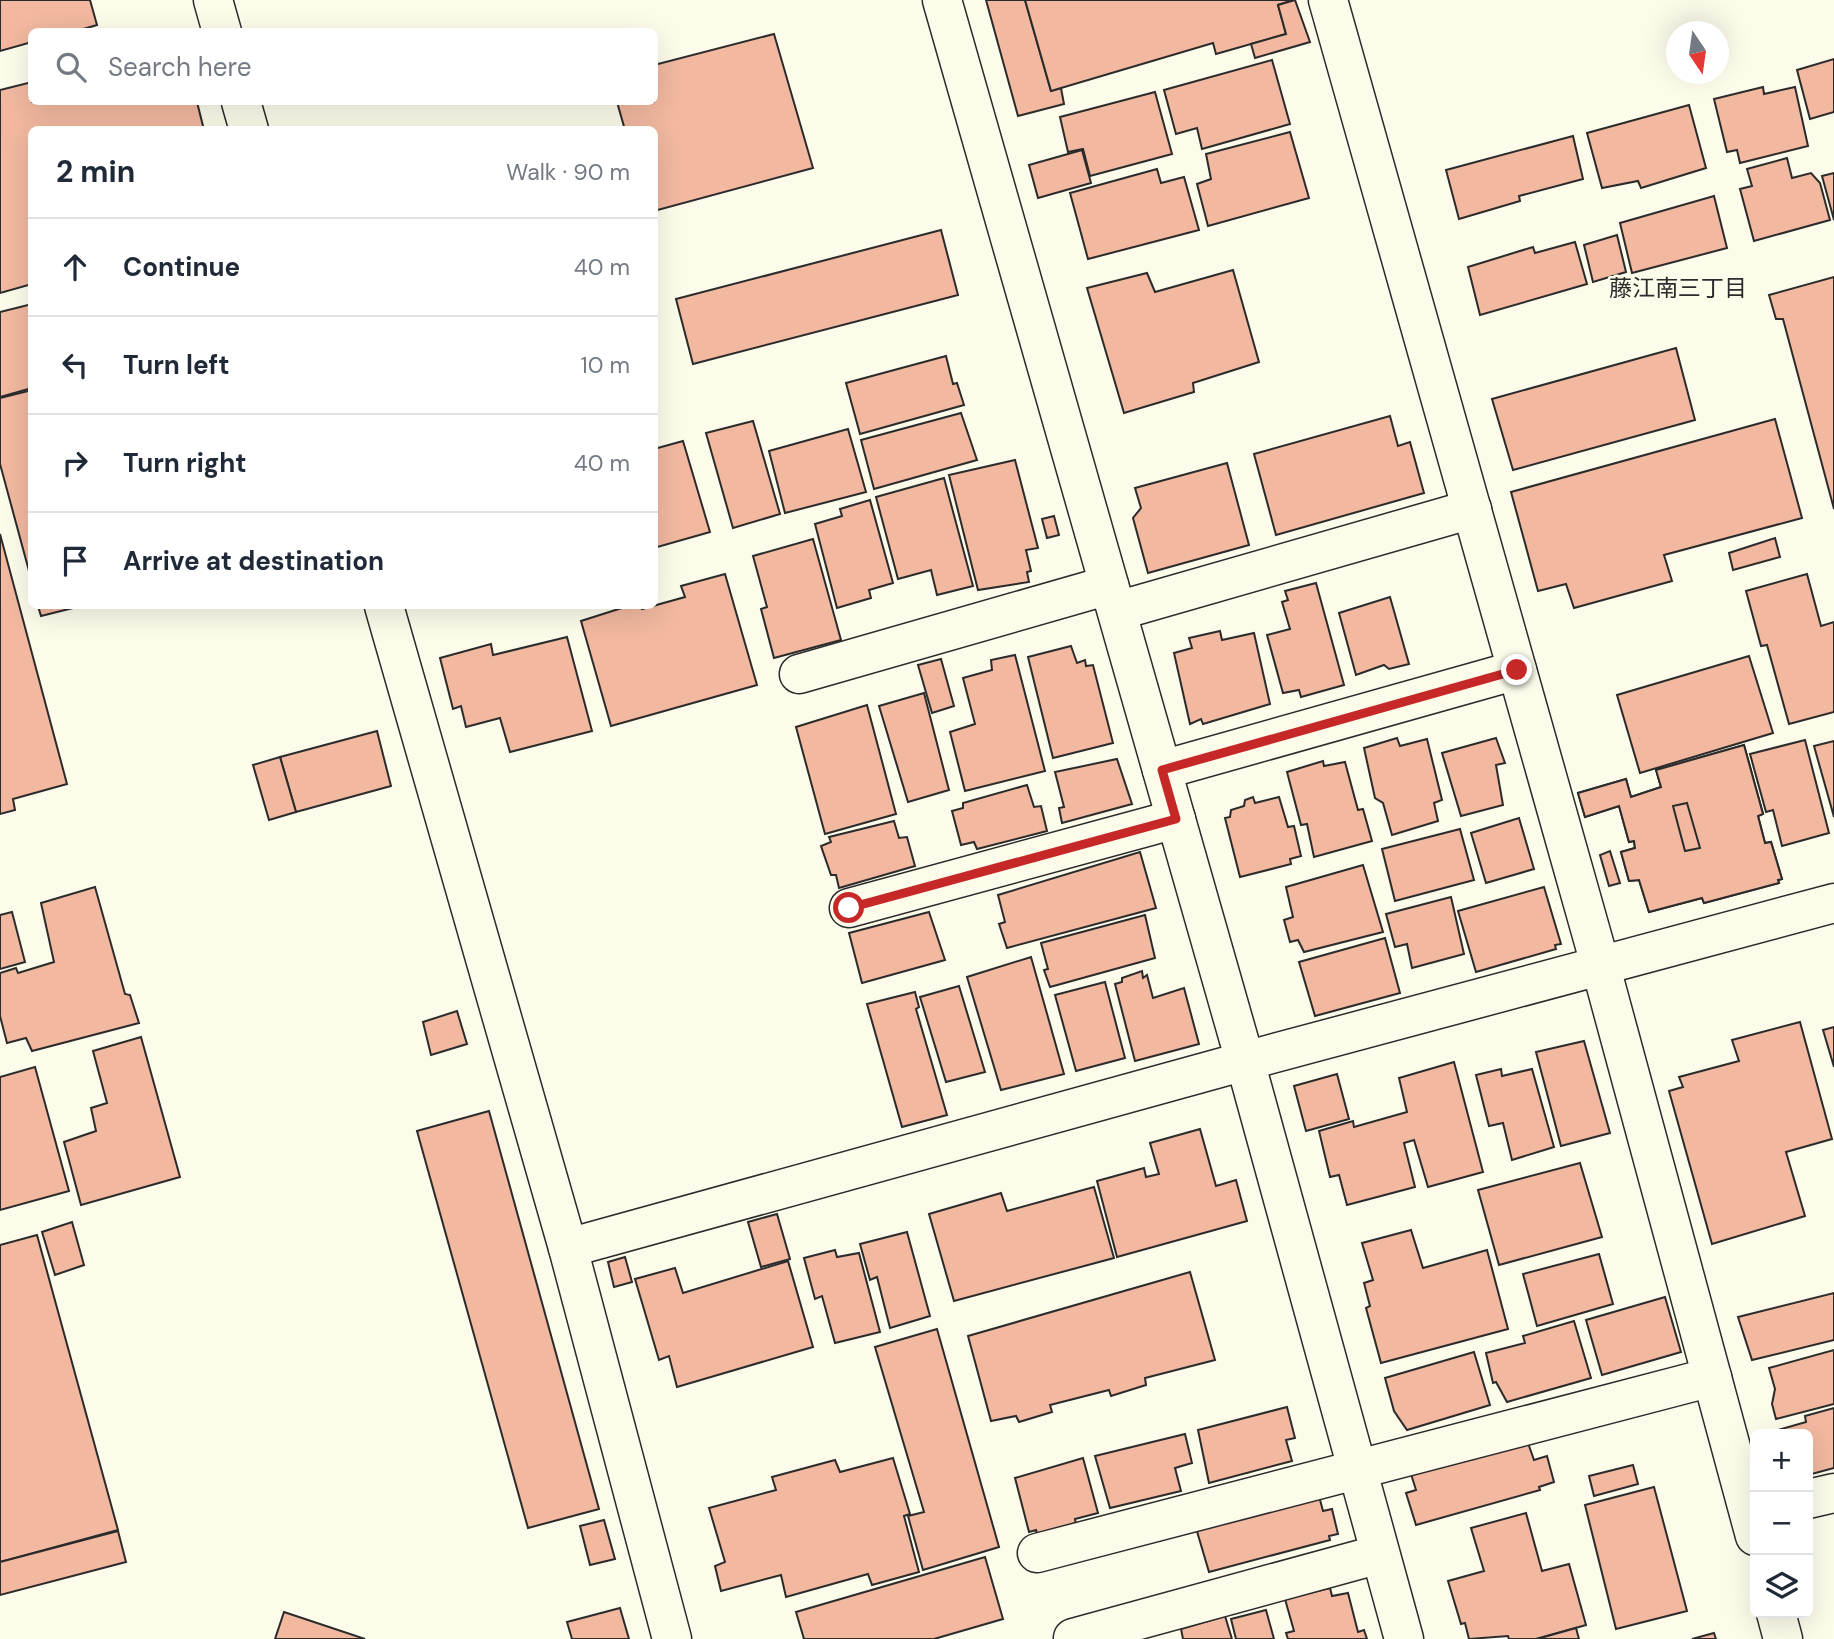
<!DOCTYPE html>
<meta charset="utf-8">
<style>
:root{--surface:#fff;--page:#f6f6f7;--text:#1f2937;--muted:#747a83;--line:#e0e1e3}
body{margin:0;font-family:"DM Sans","Noto Sans JP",sans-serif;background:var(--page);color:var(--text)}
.controls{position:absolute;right:21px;bottom:21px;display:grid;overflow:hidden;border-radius:10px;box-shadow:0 7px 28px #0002}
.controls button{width:63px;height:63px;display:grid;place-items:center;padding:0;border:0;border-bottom:2px solid var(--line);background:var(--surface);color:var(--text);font:35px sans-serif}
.compass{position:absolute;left:1666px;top:21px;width:63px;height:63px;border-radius:50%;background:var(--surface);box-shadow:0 7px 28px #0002;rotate:167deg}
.stop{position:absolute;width:21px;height:21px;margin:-16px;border:5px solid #c62828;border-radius:50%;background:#fff}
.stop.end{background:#c62828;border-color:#fff;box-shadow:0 2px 7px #0008}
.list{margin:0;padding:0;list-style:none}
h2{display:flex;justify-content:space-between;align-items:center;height:91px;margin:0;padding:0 28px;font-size:30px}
h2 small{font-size:23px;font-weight:400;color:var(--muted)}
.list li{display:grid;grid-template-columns:46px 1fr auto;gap:21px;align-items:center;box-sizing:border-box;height:98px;padding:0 28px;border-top:2px solid var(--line)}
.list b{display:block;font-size:26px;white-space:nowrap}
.list em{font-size:23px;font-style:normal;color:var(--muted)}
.icon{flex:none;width:38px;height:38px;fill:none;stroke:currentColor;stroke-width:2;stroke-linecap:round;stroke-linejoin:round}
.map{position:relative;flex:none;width:1834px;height:1639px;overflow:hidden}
.search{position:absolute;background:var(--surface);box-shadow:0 7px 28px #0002;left:28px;top:28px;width:630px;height:77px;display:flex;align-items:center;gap:18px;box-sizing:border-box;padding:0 24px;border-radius:10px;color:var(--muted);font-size:26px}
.panel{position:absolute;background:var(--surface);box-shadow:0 7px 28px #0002;left:28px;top:126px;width:630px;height:483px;border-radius:10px}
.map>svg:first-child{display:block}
.building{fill:#f2b8a0;stroke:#2b2b2b;stroke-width:2;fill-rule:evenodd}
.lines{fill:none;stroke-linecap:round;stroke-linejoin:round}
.minor-casing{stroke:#2b2b2b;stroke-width:41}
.minor{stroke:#fdfbea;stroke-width:38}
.route{stroke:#c62828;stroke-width:9}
.labels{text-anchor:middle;stroke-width:5;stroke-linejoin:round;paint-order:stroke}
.neighbourhood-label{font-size:23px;fill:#2b2b2b;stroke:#fdfbea}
</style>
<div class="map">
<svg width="1834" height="1639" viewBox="0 0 1834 1639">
<rect width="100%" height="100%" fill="#fdfbea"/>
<g class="building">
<polygon points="0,0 90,0 97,25 73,32 32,32 32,42 0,51"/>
<polygon points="986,0 1025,0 1051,91 1061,88 1064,104 1018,116"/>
<polygon points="1025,0 1293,0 1278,5 1286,34 1216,54 1213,43 1051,91"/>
<polygon points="1295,0 1310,42 1255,58 1251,44 1286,34 1278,5"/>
<polygon points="774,34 813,168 654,211 654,130 625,130 617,102 654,102 654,65"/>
<polygon points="1834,59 1834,112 1810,119 1797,70"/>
<polygon points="1272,60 1290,124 1202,149 1197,128 1176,134 1164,90"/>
<polygon points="32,82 32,102 197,102 204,130 32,130 32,284 0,293 0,90"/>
<polygon points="1763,87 1764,94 1795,87 1808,146 1740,163 1737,150 1727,152 1714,99"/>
<polygon points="1155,92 1172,154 1090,176 1083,149 1068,152 1060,117"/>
<polygon points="1689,105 1706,168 1641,188 1638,181 1602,188 1587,133"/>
<polygon points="1290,132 1309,198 1208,226 1197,184 1211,179 1206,154"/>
<polygon points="1573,136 1583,179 1519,196 1520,201 1459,219 1446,170"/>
<polygon points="1082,150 1091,183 1038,198 1029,165"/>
<polygon points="1787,158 1792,178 1811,173 1820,183 1830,220 1754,241 1740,189 1752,186 1747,169"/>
<polygon points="1157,169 1161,183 1184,177 1199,230 1088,259 1070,193"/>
<polygon points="1834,173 1834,220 1822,176"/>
<polygon points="1714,196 1727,248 1632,273 1620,223"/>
<polygon points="941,230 958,295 693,364 676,299"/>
<polygon points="1617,235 1626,272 1593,282 1584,245"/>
<polygon points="1575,242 1587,284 1480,315 1468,267 1533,247 1535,253"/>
<polygon points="1233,270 1259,362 1193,383 1194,392 1124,413 1087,288 1147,273 1155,292"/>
<polygon points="1834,277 1834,509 1783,319 1776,319 1769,295"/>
<polygon points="32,304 32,388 0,397 0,312"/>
<polygon points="1676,348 1695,420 1513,470 1492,399"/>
<polygon points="946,356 953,384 957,383 964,405 860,434 846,383"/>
<polygon points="32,390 32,582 0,464 0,398"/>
<polygon points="961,413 977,460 874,489 861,440"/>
<polygon points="1390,416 1398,446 1410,442 1424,493 1276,535 1254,454"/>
<polygon points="1775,419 1802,518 1664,555 1672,581 1574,608 1566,584 1538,591 1511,492"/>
<polygon points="753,421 780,514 733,528 706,433"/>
<polygon points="848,429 866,492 785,513 769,451"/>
<polygon points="683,441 710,532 654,548 654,449"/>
<polygon points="1015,460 1038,548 1026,550 1031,571 1027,572 1029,582 978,590 949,475"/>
<polygon points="1227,463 1249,545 1148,573 1133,518 1141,508 1135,488"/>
<polygon points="944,478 973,586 937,595 931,570 898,579 876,497"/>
<polygon points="870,500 893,583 869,590 871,598 837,608 815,524 842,516 840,509"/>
<polygon points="1054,516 1059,535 1047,538 1042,519"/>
<polygon points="0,534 67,784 13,799 15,810 0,814"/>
<polygon points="1775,538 1780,557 1733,570 1729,553"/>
<polygon points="813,539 841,640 774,658 761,609 767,607 753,556"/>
<polygon points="725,574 757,685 611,726 581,621 628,606 640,606 642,609 685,597 681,586"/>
<polygon points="1807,574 1821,626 1834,622 1834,712 1789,724 1767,645 1761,646 1746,591"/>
<polygon points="1316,583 1344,685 1301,697 1299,690 1283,693 1267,635 1290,629 1282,602 1288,600 1285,591"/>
<polygon points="1390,597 1409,664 1389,669 1384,665 1356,675 1339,613"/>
<polygon points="38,606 81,606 41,616"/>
<polygon points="1220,631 1222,640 1254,633 1270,704 1203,724 1201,719 1190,724 1174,653 1192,648 1189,638"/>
<polygon points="567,637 592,731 510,752 500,718 466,727 461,706 453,709 440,658 491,644 493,655"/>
<polygon points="1071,646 1077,663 1085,660 1086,666 1093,665 1113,743 1053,758 1028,657"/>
<polygon points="1015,655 1045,771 965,791 950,732 975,724 963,678 992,670 991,660"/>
<polygon points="1749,656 1773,733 1640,773 1617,695"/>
<polygon points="941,659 954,706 932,713 918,665"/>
<polygon points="924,693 949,790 908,802 879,706"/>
<polygon points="867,705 896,814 825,834 796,727"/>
<polygon points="377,731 391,786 296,812 280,757"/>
<polygon points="1397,738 1400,746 1427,739 1442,800 1434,803 1438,821 1392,835 1383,803 1375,798 1364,748"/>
<polygon points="1496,738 1505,763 1496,765 1503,805 1461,816 1442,753"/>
<polygon points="1805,740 1829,833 1782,846 1773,810 1766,812 1750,754"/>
<polygon points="1834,741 1834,817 1814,746"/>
<path d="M1744 745 1763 814 1758 816 1765 843 1771 842 1782 879 1778 880 1779 883 1704 903 1702 898 1649 912 1639 880 1629 881 1621 852 1635 848 1634 841 1629 842 1619 806 1585 817 1578 793 1626 779 1631 797 1661 787 1656 770ZM1687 803 1700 848 1685 851 1673 806Z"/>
<polygon points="1744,745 1763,814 1758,816 1765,843 1771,842 1782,879 1778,880 1779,883 1704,903 1702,898 1649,912 1639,880 1629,881 1621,852 1635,848 1634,841 1629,842 1619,806 1585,817 1578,793 1626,779 1631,797 1661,787 1656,770"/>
<polygon points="280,757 296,812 269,820 253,765"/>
<polygon points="1117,759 1132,804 1062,823 1059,808 1064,807 1055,772"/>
<polygon points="1323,761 1324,766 1345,762 1358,810 1363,809 1372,841 1314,857 1307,824 1301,825 1287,772"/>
<polygon points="1027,785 1034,807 1041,806 1047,831 977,849 974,842 961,845 952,811 963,808 963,803"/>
<polygon points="1253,797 1255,803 1279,797 1288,827 1294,826 1301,856 1290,859 1291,864 1240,877 1225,818 1230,817 1231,810 1244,806 1245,800"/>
<polygon points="1687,803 1700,848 1685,851 1673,806"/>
<polygon points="1519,818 1534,869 1486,883 1471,833"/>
<polygon points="894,821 899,838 907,837 915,866 839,888 836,875 831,875 821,846 831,842 829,837"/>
<polygon points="1460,829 1474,880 1395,901 1382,849"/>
<polygon points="1610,851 1620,883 1609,886 1600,855"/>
<polygon points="1140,852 1156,908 1007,948 999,924 1005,922 998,895"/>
<polygon points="1363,865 1383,932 1304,952 1298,940 1290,942 1284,920 1293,917 1286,887"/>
<polygon points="95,887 125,994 130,995 139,1023 32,1051 26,1038 7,1043 0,1016 0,973 16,968 18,973 54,962 41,903"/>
<polygon points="1544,887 1561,944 1555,945 1556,949 1476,972 1458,911"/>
<polygon points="1451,897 1464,954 1412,968 1407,944 1395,947 1386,914"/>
<polygon points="12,912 25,962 0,969 0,915"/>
<polygon points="929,912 945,960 862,983 849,933"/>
<polygon points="1145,915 1155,958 1050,987 1044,970 1048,969 1041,943"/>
<polygon points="1385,938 1400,993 1315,1016 1299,962"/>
<polygon points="1031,957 1064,1074 1001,1090 967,977"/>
<polygon points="1142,971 1143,978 1147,975 1153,998 1184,988 1199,1044 1135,1061 1115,984 1122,982 1122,978"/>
<polygon points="1105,982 1125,1058 1076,1071 1055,995"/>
<polygon points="959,986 985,1072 946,1082 920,997"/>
<polygon points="915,992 919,1007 916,1009 947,1115 902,1127 867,1004"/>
<polygon points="457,1011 467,1044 431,1055 423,1022"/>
<polygon points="1800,1022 1832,1139 1786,1152 1805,1216 1712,1244 1669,1091 1683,1087 1679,1077 1739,1061 1732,1040"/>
<polygon points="1834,1027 1834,1067 1823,1030"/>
<polygon points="141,1037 180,1177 81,1205 64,1142 96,1131 91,1108 107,1103 93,1051"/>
<polygon points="1584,1041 1610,1133 1561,1146 1536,1052"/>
<polygon points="1454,1062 1483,1172 1428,1187 1414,1140 1404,1143 1415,1187 1347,1205 1339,1175 1330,1177 1319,1131 1353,1121 1354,1127 1407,1112 1399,1078"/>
<polygon points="35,1067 69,1191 0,1210 0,1077"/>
<polygon points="1501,1069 1502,1076 1532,1069 1554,1147 1512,1160 1503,1123 1489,1126 1476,1075"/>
<polygon points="1337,1074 1349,1119 1306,1131 1294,1086"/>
<polygon points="489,1111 599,1509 528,1528 417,1131"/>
<polygon points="1200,1129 1216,1186 1236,1180 1247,1221 1117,1257 1097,1181 1144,1168 1146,1177 1159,1174 1150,1143"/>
<polygon points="1580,1163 1602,1237 1499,1265 1478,1190"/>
<polygon points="1094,1187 1114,1258 954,1301 929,1214 1001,1193 1007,1211"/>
<polygon points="777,1214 790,1259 761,1267 748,1222"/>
<polygon points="72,1222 84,1265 55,1275 42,1232"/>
<polygon points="1411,1230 1423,1268 1487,1250 1508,1329 1381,1363 1366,1308 1370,1306 1364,1283 1373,1280 1362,1243"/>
<polygon points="907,1232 930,1316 890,1328 877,1277 870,1280 860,1244"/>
<polygon points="37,1235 118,1530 0,1562 0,1245"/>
<polygon points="835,1250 837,1257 859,1253 880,1332 835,1343 822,1296 815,1299 804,1258"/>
<polygon points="1599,1254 1613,1304 1537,1326 1523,1274"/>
<polygon points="625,1257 632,1282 614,1287 608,1262"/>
<polygon points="788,1261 813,1347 677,1387 669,1356 659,1360 635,1279 675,1268 683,1293"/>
<polygon points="1190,1272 1215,1360 1145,1378 1146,1385 1111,1396 1109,1390 1050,1405 1052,1412 1019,1422 1016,1416 991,1421 968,1336"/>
<polygon points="1834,1293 1834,1340 1752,1360 1738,1317"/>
<polygon points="1665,1297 1681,1352 1602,1375 1586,1320"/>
<polygon points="1574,1321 1591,1378 1507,1402 1496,1382 1493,1383 1486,1353 1525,1343 1523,1336"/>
<polygon points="937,1329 999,1547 923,1570 908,1516 924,1512 875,1347"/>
<polygon points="1834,1350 1834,1404 1776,1419 1772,1404 1775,1389 1769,1368"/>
<polygon points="1474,1352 1490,1405 1407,1430 1394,1411 1385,1378"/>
<polygon points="1287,1407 1295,1438 1286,1440 1292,1461 1209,1483 1198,1430"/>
<polygon points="1834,1408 1834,1468 1808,1475 1808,1434 1764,1434 1806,1422 1805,1416"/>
<polygon points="1185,1434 1192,1463 1175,1468 1181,1491 1110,1508 1095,1456"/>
<polygon points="1528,1443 1534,1460 1547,1456 1554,1482 1539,1487 1540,1490 1416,1525 1406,1493 1416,1490 1411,1474"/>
<polygon points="893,1458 910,1514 904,1516 919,1572 872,1585 868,1574 786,1597 781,1575 721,1591 715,1566 725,1562 709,1508 776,1490 772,1477 835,1460 840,1472"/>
<polygon points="1083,1458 1098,1513 1075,1519 1076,1526 1038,1537 1036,1530 1029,1532 1015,1478"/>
<polygon points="1633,1465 1638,1484 1594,1496 1589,1476"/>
<polygon points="1654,1487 1687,1611 1616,1629 1585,1505"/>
<polygon points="1319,1496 1323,1511 1332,1509 1338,1534 1329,1536 1330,1540 1209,1572 1196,1528"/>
<polygon points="1526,1513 1542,1571 1569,1564 1586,1625 1536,1639 1509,1639 1508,1636 1469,1639 1465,1623 1461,1624 1448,1581 1484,1571 1471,1528"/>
<polygon points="604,1520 615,1559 590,1565 580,1526"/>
<polygon points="118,1531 126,1562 0,1595 0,1562"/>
<polygon points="985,1557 1003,1619 934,1639 804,1639 796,1612"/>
<polygon points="1330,1588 1332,1596 1348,1593 1358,1632 1364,1630 1367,1639 1288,1639 1286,1633 1294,1631 1285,1599"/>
<polygon points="620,1608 629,1639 572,1639 567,1622"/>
<polygon points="1266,1610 1274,1639 1236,1639 1231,1619"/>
<polygon points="284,1612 365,1639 275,1639"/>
<polygon points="1225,1616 1232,1639 1183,1639 1181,1629"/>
<polygon points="1576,1628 1579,1639 1537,1639"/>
<polygon points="1714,1633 1716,1639 1692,1639"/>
</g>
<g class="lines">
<g class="minor-casing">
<g id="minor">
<polyline points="213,0 222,32"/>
<polyline points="1328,0 1600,964 1755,1536"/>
<polyline points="241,102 249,130"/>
<polyline points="384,606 568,1248 672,1639"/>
<polyline points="1117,611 1472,509"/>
<polyline points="799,674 1109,585"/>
<polyline points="1162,770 1517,670"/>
<polyline points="849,908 1176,819"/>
<polyline points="568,1248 1245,1061 942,0"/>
<polyline points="1808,1499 1834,1493"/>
<polyline points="1037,1553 1712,1377"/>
<polyline points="1776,1613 1783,1639"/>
<polyline points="1073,1638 1380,1554"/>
<polyline points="1404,1639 1245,1061 1834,903"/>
</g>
</g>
<use href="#minor" class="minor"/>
</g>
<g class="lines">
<polyline class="route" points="849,908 1176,819 1162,770 1517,670"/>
</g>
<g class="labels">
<g class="neighbourhood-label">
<text x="1678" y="296">藤江南三丁目</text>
</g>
</g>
</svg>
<div class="controls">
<button>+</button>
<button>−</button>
<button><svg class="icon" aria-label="layers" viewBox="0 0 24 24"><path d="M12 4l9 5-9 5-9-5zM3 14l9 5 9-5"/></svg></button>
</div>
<svg class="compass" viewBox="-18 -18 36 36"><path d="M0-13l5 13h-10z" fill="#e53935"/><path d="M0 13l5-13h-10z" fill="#747a83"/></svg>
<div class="stop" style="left:849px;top:908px"></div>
<div class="stop end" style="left:1517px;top:670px"></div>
<div class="search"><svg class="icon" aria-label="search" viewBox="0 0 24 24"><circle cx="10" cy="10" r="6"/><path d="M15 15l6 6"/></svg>Search here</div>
<section class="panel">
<h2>2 min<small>Walk · 90 m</small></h2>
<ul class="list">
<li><svg class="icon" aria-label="ahead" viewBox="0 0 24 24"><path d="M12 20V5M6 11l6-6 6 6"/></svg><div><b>Continue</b></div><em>40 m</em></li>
<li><svg class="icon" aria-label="left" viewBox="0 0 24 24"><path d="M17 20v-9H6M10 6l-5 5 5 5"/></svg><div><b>Turn left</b></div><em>10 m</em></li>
<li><svg class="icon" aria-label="right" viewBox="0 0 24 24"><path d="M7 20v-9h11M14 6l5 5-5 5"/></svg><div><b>Turn right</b></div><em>40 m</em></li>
<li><svg class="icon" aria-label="arrive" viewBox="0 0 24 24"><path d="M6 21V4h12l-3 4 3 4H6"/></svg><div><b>Arrive at destination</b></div></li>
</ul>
</section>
</div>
